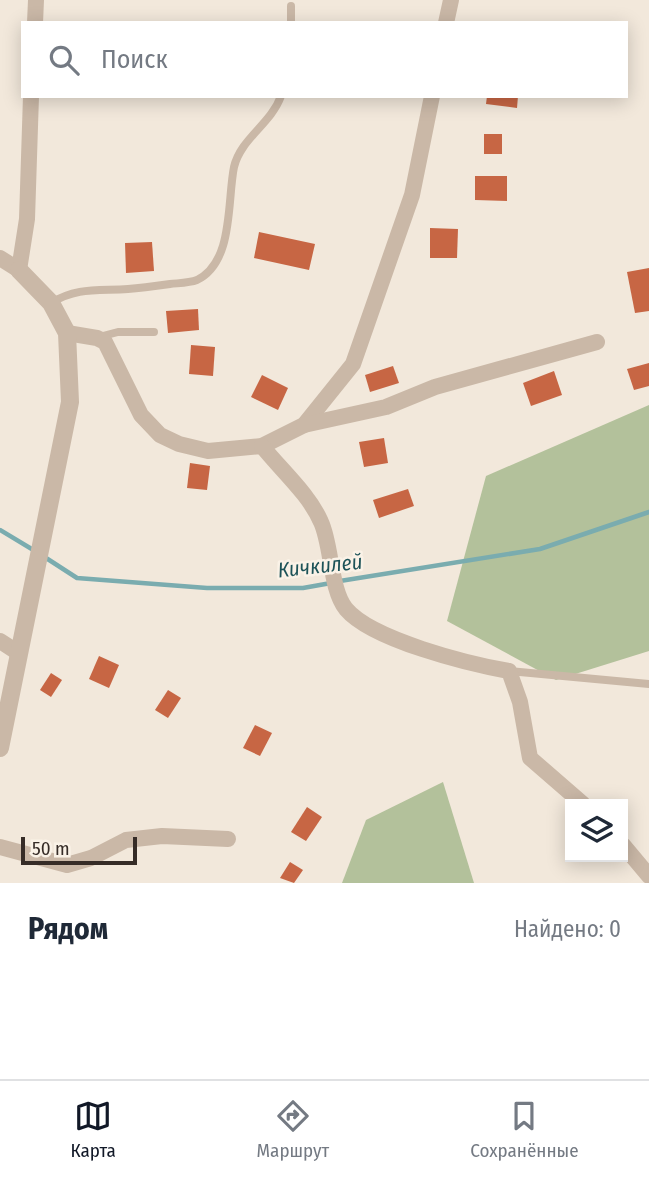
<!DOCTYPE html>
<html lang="ru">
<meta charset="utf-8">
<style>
:root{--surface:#fff;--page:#f6f6f7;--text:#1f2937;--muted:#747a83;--line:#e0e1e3;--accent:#111827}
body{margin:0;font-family:"Fira Sans Condensed",sans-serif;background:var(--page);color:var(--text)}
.controls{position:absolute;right:21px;bottom:21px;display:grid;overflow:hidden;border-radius:0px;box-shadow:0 4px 18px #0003}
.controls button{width:63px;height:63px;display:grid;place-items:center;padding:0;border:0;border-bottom:2px solid var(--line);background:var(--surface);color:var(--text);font:35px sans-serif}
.scale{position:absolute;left:21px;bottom:18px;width:116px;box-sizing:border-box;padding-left:7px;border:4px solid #362c27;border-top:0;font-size:19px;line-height:24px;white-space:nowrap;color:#362c27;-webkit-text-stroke:5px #faf2e7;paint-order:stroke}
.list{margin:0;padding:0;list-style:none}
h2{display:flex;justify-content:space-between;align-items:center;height:91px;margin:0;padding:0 28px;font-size:30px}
h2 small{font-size:23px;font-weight:400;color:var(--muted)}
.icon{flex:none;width:38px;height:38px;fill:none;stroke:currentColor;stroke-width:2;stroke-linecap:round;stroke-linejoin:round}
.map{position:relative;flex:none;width:649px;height:883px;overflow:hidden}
.search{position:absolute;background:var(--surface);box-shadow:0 4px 18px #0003;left:21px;right:21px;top:21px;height:77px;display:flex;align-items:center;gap:18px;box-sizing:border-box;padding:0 24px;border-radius:0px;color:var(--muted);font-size:26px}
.sheet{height:196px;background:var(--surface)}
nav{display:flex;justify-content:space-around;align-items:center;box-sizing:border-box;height:98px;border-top:2px solid var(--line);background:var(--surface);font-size:19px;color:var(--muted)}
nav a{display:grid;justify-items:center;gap:4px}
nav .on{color:var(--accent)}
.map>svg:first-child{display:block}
.green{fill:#b3c19b}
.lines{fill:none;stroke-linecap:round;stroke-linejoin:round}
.stream{stroke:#7aacaf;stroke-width:4.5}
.building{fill:#c76644}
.service{stroke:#cab8a7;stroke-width:8}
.minor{stroke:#cab8a7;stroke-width:16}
.tertiary{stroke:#cab8a7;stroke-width:18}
.labels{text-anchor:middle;stroke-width:5;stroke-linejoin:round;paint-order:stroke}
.water-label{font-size:21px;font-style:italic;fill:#1d5358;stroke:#faf2e7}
</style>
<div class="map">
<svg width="649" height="883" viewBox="0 0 649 883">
<rect width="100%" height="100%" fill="#f2e8db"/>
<g class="green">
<polygon points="649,405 649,651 556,680 447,621 486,476"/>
<polygon points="443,782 474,883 342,883 366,820"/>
</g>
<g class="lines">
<g class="stream">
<polyline points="0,530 35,551"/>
<polyline points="43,556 77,578 207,588 303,588 331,583"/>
<polyline points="340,581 540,549 649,512"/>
</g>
</g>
<g class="building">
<polygon points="487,96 518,96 517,108 486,104"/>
<rect x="484" y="134" width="18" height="20"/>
<polygon points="475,176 507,176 507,201 475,200"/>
<polygon points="430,228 458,229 457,258 430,258"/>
<polygon points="259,232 315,244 309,270 254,258"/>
<polygon points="152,242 154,271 126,273 125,243"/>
<polygon points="649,268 649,311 635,313 627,272"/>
<polygon points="198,309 199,330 168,333 166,311"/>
<polygon points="191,345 215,347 213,376 189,374"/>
<polygon points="649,363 649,386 634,390 627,369"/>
<polygon points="393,366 399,383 370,392 365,375"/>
<polygon points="554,371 562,395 531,406 523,383"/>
<polygon points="262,375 288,388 278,410 251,397"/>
<polygon points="384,438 388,463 364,467 359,442"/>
<polygon points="190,463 210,466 207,490 187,488"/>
<polygon points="408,489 414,506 379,518 373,500"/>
<polygon points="99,656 119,665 109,688 89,679"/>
<polygon points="51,673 62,680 51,697 40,690"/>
<polygon points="168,690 181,698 168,718 155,710"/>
<polygon points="255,725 272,733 260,756 243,748"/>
<polygon points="307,807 322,817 306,841 291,832"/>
<polygon points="290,862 303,870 294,883 280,878"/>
</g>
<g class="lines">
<g class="service">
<polyline points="291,23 291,6"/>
<path d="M51 303C77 287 98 291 128 289 142 288 156 286 170 284 179 283 189 283 197 280 234 262 227 201 234 167 241 138 271 124 281 96"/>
<polyline points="99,337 118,332 154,332"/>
<polyline points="509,671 649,684"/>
</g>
<g class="minor">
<polyline points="35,23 36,0"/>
<polyline points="446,23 451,0"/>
<polyline points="0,258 19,270 27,219 31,96"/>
<polyline points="67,333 97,338 105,342 141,415 160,435 179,444 208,451 262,446 304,425 353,364 412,195 432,96"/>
<polyline points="304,425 386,407 435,387 597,342"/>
<path d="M262 446C281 470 309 494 321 522 332 546 330 589 346 609 372 640 469 664 509 671L520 702 530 758 583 804"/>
<polyline points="0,641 17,652"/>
<polyline points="623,845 649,876"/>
<polyline points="0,847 67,865 91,858 126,840 162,836 228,839"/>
</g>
<polyline class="tertiary" points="0,748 70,402 67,333 51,303 19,270"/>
</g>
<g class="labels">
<g class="water-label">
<text transform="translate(320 566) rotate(-6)" y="7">Кичкилей</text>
</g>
</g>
</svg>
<div class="controls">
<button><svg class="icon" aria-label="layers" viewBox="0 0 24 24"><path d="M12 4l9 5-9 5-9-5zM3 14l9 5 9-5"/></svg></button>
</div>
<div class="scale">50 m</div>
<div class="search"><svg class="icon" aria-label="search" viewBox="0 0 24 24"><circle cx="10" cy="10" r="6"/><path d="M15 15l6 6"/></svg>Поиск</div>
</div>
<section class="sheet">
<h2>Рядом<small>Найдено: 0</small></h2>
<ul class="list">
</ul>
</section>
<nav>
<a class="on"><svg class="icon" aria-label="map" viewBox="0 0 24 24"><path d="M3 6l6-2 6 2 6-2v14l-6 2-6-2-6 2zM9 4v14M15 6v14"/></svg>Карта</a>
<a><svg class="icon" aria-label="directions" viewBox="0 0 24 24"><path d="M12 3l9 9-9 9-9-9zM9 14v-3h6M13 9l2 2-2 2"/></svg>Маршрут</a>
<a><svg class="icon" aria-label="saved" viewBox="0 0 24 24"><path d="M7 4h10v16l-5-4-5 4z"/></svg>Сохранённые</a>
</nav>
